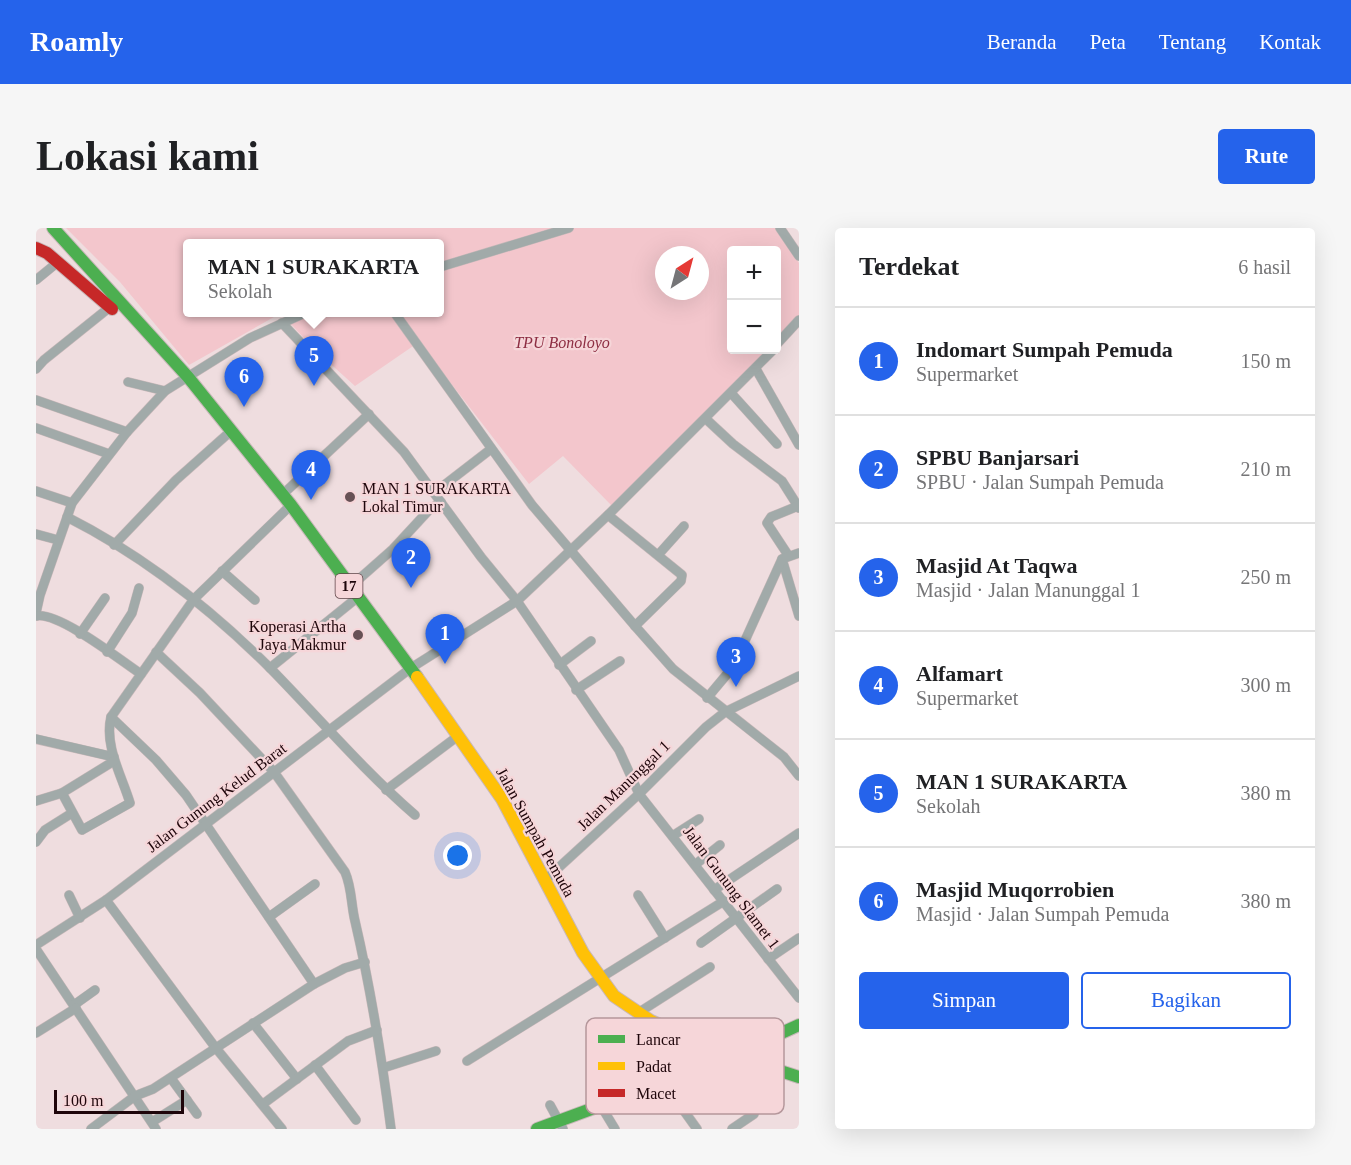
<!DOCTYPE html>
<html lang="id">
<meta charset="utf-8">
<style>
:root{--surface:#fff;--page:#f6f6f6;--text:#202124;--muted:#757577;--line:#e0e0e0;--accent:#2563eb}
body{margin:0;font-family:"Times New Roman",serif;background:var(--page);color:var(--text)}
.controls{position:absolute;right:18px;top:18px;display:grid;overflow:hidden;border-radius:6px;box-shadow:0 6px 24px #0002}
.controls button{width:54px;height:54px;display:grid;place-items:center;padding:0;border:0;border-bottom:2px solid var(--line);background:var(--surface);color:var(--text);font:30px sans-serif}
.compass{position:absolute;left:619px;top:18px;width:54px;height:54px;border-radius:50%;background:var(--surface);box-shadow:0 6px 24px #0002;rotate:36deg}
.scale{position:absolute;left:18px;bottom:15px;width:130px;box-sizing:border-box;padding-left:6px;border:3px solid #1e050a;border-top:0;font-size:16px;line-height:21px;white-space:nowrap;color:#1e050a;-webkit-text-stroke:4px #f6d6d9;paint-order:stroke}
.you{position:absolute;left:422px;top:628px;width:21px;height:21px;margin:-15px;border:4px solid #fff;border-radius:50%;background:#1a73e8;box-shadow:0 0 0 9px #1a73e833}
.badge{display:grid;place-items:center;width:39px;height:39px;border-radius:50%;background:var(--accent);color:#fff;font-size:20px;font-weight:700}
.pin{position:absolute;translate:-50% -50px;filter:drop-shadow(0 2px 3px #0008)}
.pin::after{content:'';position:absolute;top:32px;width:21px;height:18px;background:inherit;clip-path:polygon(0 0,100% 0,50% 100%)}
.popup{position:absolute;left:147px;top:11px;width:261px;height:78px;box-sizing:border-box;display:grid;place-content:center;border-radius:6px;background:var(--surface);filter:drop-shadow(0 2px 4px #0005);font-size:20px;white-space:nowrap;color:var(--muted)}
.popup b{font-size:22px;color:var(--text)}
.popup::after{content:'';position:absolute;left:50%;top:100%;margin-left:-12px;border:12px solid transparent;border-top-color:var(--surface)}
.list{margin:0;padding:0;list-style:none}
h2{display:flex;justify-content:space-between;align-items:center;height:78px;margin:0;padding:0 24px;font-size:26px}
h2 small{font-size:20px;font-weight:400;color:var(--muted)}
.list li{display:grid;grid-template-columns:39px 1fr auto;gap:18px;align-items:center;box-sizing:border-box;height:108px;padding:0 24px;border-top:2px solid var(--line)}
.list b{display:block;font-size:22px;white-space:nowrap}
.list p{margin:0;font-size:20px;white-space:nowrap;color:var(--muted)}
.list em{font-size:20px;font-style:normal;color:var(--muted)}
.actions{display:flex;gap:12px;padding:18px 24px}
.actions a{flex:1;padding:14px 0;border:2px solid var(--accent);border-radius:6px;text-align:center;font-size:21px;color:var(--accent)}
.actions .main{background:var(--accent);color:#fff}
.map{position:relative;flex:none;width:763px;height:901px;overflow:hidden;border-radius:6px}
header{display:flex;align-items:center;gap:36px;box-sizing:border-box;height:84px;padding:0 30px;background:var(--accent);color:#fff}
header strong{font-size:28px}
nav{display:flex;gap:33px;margin-inline-start:auto;font-size:21px}
.intro{display:flex;align-items:center;justify-content:space-between;box-sizing:border-box;height:144px;padding:0 36px}
h1{margin:0;font-size:42px}
.button{padding:15px 27px;border-radius:6px;background:var(--accent);color:#fff;font-size:21px;font-weight:700}
main{display:flex;gap:36px;padding:0 36px}
aside{flex:1;background:var(--surface);border-radius:6px;box-shadow:0 6px 24px #0002}
.map>svg:first-child{display:block}
.green{fill:#f3c6cc;fill-rule:evenodd}
.lines{fill:none;stroke-linecap:round;stroke-linejoin:round}
.street-casing{stroke:#c8b8b9;stroke-width:10}
.fast-casing{stroke:#c8b8b9;stroke-width:14}
.slow-casing{stroke:#c8b8b9;stroke-width:14}
.jam-casing{stroke:#c8b8b9;stroke-width:14}
.street{stroke:#a1aaa9;stroke-width:9}
.fast{stroke:#4caf50;stroke-width:12}
.slow{stroke:#ffc107;stroke-width:12}
.jam{stroke:#c62828;stroke-width:12}
.poi-dot{fill:#675155;stroke:#f6d6d9;stroke-width:2}
.labels{text-anchor:middle;stroke-width:4.5;stroke-linejoin:round;paint-order:stroke}
.shield{fill:#f6d6d9;stroke:#5f4448;stroke-width:1.5}
.shield-label{font-size:15px;font-weight:bold;fill:#1e050a}
.park-label{font-size:16px;font-style:italic;fill:#8d2d42;stroke:#f6d6d9}
.poi-label{font-size:16px;fill:#1e050a;stroke:#f6d6d9;text-anchor:start}
.street-label{font-size:16px;fill:#1e050a;stroke:#f6d6d9}
.key{fill:#f6d6d9;stroke:#b5979b;stroke-width:1.5}
.key-label{font-size:16px;fill:#1e050a}
</style>
<header>
<strong>Roamly</strong>
<nav><a>Beranda</a><a>Peta</a><a>Tentang</a><a>Kontak</a></nav>
</header>
<div class="intro"><h1>Lokasi kami</h1><a class="button">Rute</a></div>
<main>
<div class="map">
<svg width="763" height="901" viewBox="0 0 763 901">
<rect width="100%" height="100%" fill="#efdddf"/>
<path class="green" d="M30 0H740L763 35V89L741 113 740 22H696V122H732L576 278 527 228 493 256 383 114 319 158 278 121 245 85 153 137 84 54ZM152 15H404V84H152ZM628 27H664V63H628Z"/>
<g class="lines">
<g class="street-casing">
<g id="street">
<polyline points="744,0 763,28"/>
<polyline points="404,39 533,0"/>
<polyline points="0,52 22,34"/>
<polyline points="358,84 496,277 599,398 637,441 748,529 763,548"/>
<polyline points="246,95 368,224 445,329 481,373 583,522 603,566 763,770"/>
<polyline points="740,117 763,92"/>
<polyline points="0,141 8,132 74,79"/>
<polyline points="720,141 763,217"/>
<polyline points="92,154 129,163"/>
<polyline points="695,165 741,216"/>
<polyline points="0,172 91,204"/>
<polyline points="670,191 697,216 746,253 763,280"/>
<polyline points="0,200 73,226"/>
<polyline points="0,263 36,275"/>
<polyline points="398,265 455,221"/>
<polyline points="246,267 333,186"/>
<polyline points="572,287 646,347 645,353 599,398"/>
<path d="M31 289C106 327 176 382 235 441 283 490 327 542 379 587"/>
<polyline points="0,306 22,312"/>
<polyline points="78,317 140,252 195,203"/>
<polyline points="622,327 648,298"/>
<polyline points="752,327 731,295 735,289 762,278"/>
<polyline points="746,331 763,388"/>
<polyline points="186,343 219,372"/>
<polyline points="314,359 357,321 393,282 405,274"/>
<polyline points="0,385 4,367 36,275 91,204 129,163 214,110 271,84"/>
<path d="M0 388C22 383 84 432 105 446"/>
<polyline points="44,406 69,370"/>
<polyline points="71,424 96,385 103,360"/>
<path d="M120 424 164 465 238 544 309 644C316 660 315 677 319 693 335 762 346 831 355 901"/>
<polyline points="523,437 555,413"/>
<polyline points="234,440 322,369"/>
<polyline points="540,462 584,433"/>
<polyline points="671,470 697,439 746,331 763,325"/>
<polyline points="75,489 120,532 150,567 278,756"/>
<polyline points="0,511 78,529"/>
<polyline points="350,562 422,508"/>
<path d="M26 565 46 602 94 575C86 548 68 518 75 489L158 371 255 277"/>
<polyline points="0,573 26,565 78,533"/>
<polyline points="638,607 663,591"/>
<polyline points="0,614 9,602 36,585"/>
<polyline points="660,636 684,617"/>
<polyline points="508,653 603,566 670,499 689,484 763,448"/>
<polyline points="678,662 763,605"/>
<polyline points="33,667 44,690"/>
<polyline points="602,667 629,710"/>
<polyline points="70,672 179,819 246,901"/>
<polyline points="233,689 279,656"/>
<polyline points="665,715 741,661"/>
<polyline points="0,717 70,672 375,440 481,373 572,287 737,122"/>
<polyline points="0,721 120,901"/>
<polyline points="732,731 763,710"/>
<polyline points="38,777 59,762"/>
<polyline points="602,785 674,739"/>
<polyline points="217,795 261,851"/>
<polyline points="0,805 40,780"/>
<polyline points="431,833 688,673"/>
<polyline points="279,837 320,892"/>
<polyline points="347,840 400,823"/>
<polyline points="137,853 161,886"/>
<polyline points="628,855 661,901"/>
<polyline points="227,876 312,813 341,802"/>
<polyline points="514,877 527,901"/>
<polyline points="565,878 579,901"/>
<polyline points="116,894 151,872"/>
<polyline points="55,901 99,868 117,861 278,756 309,740 329,734"/>
<polyline points="696,901 718,886"/>
</g>
</g>
<g class="fast-casing">
<g id="fast">
<polyline points="17,0 152,149 255,277 381,449"/>
<polyline points="686,824 763,849"/>
<polyline points="501,901 675,837 763,797"/>
</g>
</g>
<g class="slow-casing">
<polyline id="slow" points="381,449 466,571 547,725 578,768 615,793 686,824"/>
</g>
<g class="jam-casing">
<polyline id="jam" points="0,20 11,25 76,81"/>
</g>
<use href="#street" class="street"/>
<use href="#fast" class="fast"/>
<use href="#slow" class="slow"/>
<use href="#jam" class="jam"/>
</g>
<g class="poi-dot">
<circle cx="314" cy="269" r="6"/>
<circle cx="322" cy="407" r="6"/>
</g>
<g class="labels">
<rect class="shield" x="299.5" y="346" width="27" height="24" rx="4.5"/>
<g class="shield-label">
<text x="313" y="363">17</text>
</g>
<g class="park-label">
<text x="526" y="120">TPU Bonoloyo</text>
</g>
<g class="poi-label">
<text x="326" y="266">MAN 1 SURAKARTA<tspan x="326" dy="18">Lokal Timur</tspan></text>
<text x="310" y="404" text-anchor="end">Koperasi Artha<tspan x="310" dy="18">Jaya Makmur</tspan></text>
</g>
<g class="street-label">
<text transform="translate(587 557) rotate(-44)" y="6">Jalan Manunggal 1</text>
<text transform="translate(180 569) rotate(-37)" y="6">Jalan Gunung Kelud Barat</text>
<text transform="translate(500 604) rotate(61)" y="6">Jalan Sumpah Pemuda</text>
<text transform="translate(696 659) rotate(53)" y="6">Jalan Gunung Slamet 1</text>
</g>
</g>
<rect x="550" y="790" width="198" height="96" rx="9" class="key"/>
<rect x="562" y="807" width="27" height="8" fill="#4caf50"/>
<rect x="562" y="834" width="27" height="8" fill="#ffc107"/>
<rect x="562" y="861" width="27" height="8" fill="#c62828"/>
<g class="key-label">
<text x="600" y="817">Lancar</text>
<text x="600" y="844">Padat</text>
<text x="600" y="871">Macet</text>
</g>
</svg>
<div class="controls">
<button>+</button>
<button>−</button>
</div>
<svg class="compass" viewBox="-18 -18 36 36"><path d="M0-13l5 13h-10z" fill="#e53935"/><path d="M0 13l5-13h-10z" fill="#757577"/></svg>
<div class="scale">100 m</div>
<div class="you"></div>
<div class="pin badge" style="left:409px;top:436px">1</div>
<div class="pin badge" style="left:375px;top:360px">2</div>
<div class="pin badge" style="left:700px;top:459px">3</div>
<div class="pin badge" style="left:275px;top:272px">4</div>
<div class="pin badge" style="left:278px;top:158px">5</div>
<div class="popup"><b>MAN 1 SURAKARTA</b>Sekolah</div>
<div class="pin badge" style="left:208px;top:179px">6</div>
</div>
<aside>
<h2>Terdekat<small>6 hasil</small></h2>
<ul class="list">
<li><span class="badge">1</span><div><b>Indomart Sumpah Pemuda</b><p>Supermarket</p></div><em>150 m</em></li>
<li><span class="badge">2</span><div><b>SPBU Banjarsari</b><p>SPBU · Jalan Sumpah Pemuda</p></div><em>210 m</em></li>
<li><span class="badge">3</span><div><b>Masjid At Taqwa</b><p>Masjid · Jalan Manunggal 1</p></div><em>250 m</em></li>
<li><span class="badge">4</span><div><b>Alfamart</b><p>Supermarket</p></div><em>300 m</em></li>
<li><span class="badge">5</span><div><b>MAN 1 SURAKARTA</b><p>Sekolah</p></div><em>380 m</em></li>
<li><span class="badge">6</span><div><b>Masjid Muqorrobien</b><p>Masjid · Jalan Sumpah Pemuda</p></div><em>380 m</em></li>
</ul>
<div class="actions"><a class="main">Simpan</a><a>Bagikan</a></div>
</aside>
</main>
